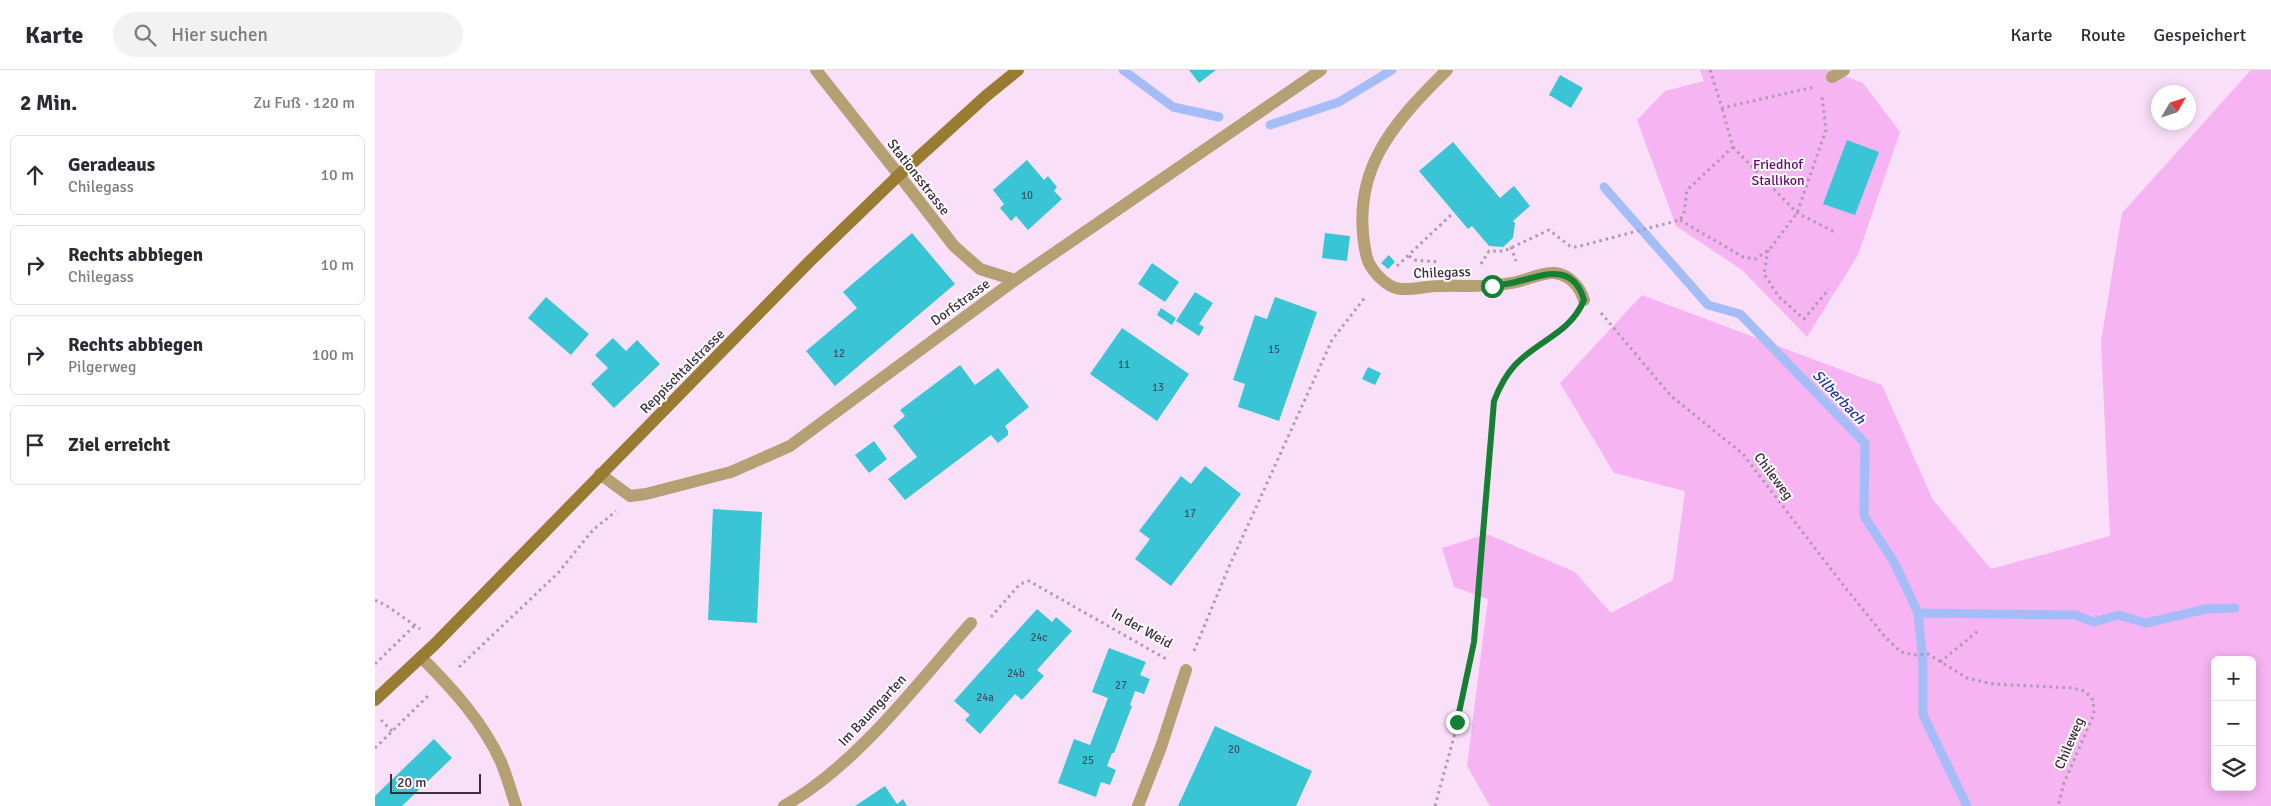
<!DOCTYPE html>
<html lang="de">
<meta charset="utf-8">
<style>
:root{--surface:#fff;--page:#f2f2f3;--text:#2b2b33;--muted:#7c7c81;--line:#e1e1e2}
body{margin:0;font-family:Signika,sans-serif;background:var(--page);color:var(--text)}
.controls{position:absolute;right:15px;bottom:15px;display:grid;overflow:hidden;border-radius:8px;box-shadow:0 2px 12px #0003}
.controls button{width:45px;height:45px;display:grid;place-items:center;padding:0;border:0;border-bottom:1px solid var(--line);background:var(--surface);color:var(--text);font:25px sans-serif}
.compass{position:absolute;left:1776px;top:15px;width:45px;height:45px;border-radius:50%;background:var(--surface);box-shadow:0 2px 12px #0003;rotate:51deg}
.scale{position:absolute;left:15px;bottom:12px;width:91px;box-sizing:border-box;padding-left:5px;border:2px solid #3e2c3d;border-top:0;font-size:14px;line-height:18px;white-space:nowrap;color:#3e2c3d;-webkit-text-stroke:4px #fff;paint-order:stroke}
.stop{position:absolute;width:15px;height:15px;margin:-11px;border:4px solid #157f34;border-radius:50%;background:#fff}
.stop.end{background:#157f34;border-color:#fff;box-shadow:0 1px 5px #0008}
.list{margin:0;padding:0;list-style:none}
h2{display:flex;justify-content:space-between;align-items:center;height:65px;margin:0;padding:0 20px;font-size:21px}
h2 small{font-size:16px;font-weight:400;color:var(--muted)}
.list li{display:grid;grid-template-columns:32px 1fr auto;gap:15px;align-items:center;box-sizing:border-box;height:80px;margin:0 10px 10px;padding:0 10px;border:1px solid var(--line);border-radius:8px}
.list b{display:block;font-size:19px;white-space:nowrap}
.list p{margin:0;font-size:16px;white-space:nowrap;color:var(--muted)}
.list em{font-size:16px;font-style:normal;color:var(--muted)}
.icon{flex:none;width:28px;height:28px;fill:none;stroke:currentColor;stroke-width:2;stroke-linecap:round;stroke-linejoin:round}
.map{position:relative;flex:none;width:1896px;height:736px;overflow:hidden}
header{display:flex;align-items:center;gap:30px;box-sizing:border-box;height:70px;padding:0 25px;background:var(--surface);border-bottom:1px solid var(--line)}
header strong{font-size:24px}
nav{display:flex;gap:28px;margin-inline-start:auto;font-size:18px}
.search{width:350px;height:45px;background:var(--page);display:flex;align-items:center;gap:12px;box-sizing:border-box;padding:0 18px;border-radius:28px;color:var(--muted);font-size:19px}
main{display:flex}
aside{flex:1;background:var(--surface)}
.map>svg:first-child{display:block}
.green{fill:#f6b4f3;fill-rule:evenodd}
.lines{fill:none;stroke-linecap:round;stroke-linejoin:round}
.stream{stroke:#a5bdf7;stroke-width:9}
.building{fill:#3ac5d7}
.path{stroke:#b099af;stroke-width:3;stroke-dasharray:2.5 4;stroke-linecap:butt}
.service{stroke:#b4a073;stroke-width:12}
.minor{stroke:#b4a073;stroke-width:12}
.tertiary{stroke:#b4a073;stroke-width:12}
.secondary{stroke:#997c32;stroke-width:12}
.route{stroke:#157f34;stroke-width:6}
.labels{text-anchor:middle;stroke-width:4;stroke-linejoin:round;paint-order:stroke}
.number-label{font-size:11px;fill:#3d5264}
.park-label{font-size:14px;fill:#6f0071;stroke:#fff}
.street-label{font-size:14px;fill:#3e2c3d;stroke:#fff}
.water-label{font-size:15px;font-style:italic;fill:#2037a4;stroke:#fff}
</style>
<header>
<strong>Karte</strong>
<div class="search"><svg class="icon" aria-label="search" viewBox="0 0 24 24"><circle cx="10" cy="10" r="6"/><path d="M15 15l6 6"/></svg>Hier suchen</div>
<nav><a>Karte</a><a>Route</a><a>Gespeichert</a></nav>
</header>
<main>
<aside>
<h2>2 Min.<small>Zu Fuß · 120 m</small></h2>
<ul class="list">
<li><svg class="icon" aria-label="ahead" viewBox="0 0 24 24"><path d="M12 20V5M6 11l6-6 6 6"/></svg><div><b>Geradeaus</b><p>Chilegass</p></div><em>10 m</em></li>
<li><svg class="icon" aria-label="right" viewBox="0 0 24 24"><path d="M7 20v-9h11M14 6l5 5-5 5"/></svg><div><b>Rechts abbiegen</b><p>Chilegass</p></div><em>10 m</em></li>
<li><svg class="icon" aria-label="right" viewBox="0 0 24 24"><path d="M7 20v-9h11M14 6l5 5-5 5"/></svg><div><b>Rechts abbiegen</b><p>Pilgerweg</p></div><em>100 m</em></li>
<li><svg class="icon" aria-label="arrive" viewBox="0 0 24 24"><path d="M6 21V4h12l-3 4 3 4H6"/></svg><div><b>Ziel erreicht</b></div></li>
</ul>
</aside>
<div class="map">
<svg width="1896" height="736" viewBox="0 0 1896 736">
<rect width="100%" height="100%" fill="#fadff9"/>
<g class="green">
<polygon points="1325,0 1454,0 1488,13 1525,62 1483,185 1432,267 1367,200 1301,156 1262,50 1290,21 1329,11"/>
<path d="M1876 0H1896V736H1115L1092 696 1113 529 1079 517 1067 478 1112 464 1200 502 1236 543 1298 510 1310 421 1239 403 1185 313 1267 225 1507 315 1558 430 1616 499 1735 466 1726 271 1747 143ZM1840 590H1877V717H1840Z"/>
</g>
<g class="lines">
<g class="stream">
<polyline points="748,0 798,37 844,47"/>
<polyline points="895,55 964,32 1017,0"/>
<polyline points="1229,117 1333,235 1365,244 1490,373 1489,446 1519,492 1543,543 1548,593 1548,645 1592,736"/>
<polyline points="1543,543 1700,545 1719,552 1743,545 1771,553 1831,539 1860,538"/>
</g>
</g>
<g class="building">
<polygon points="814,0 841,0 824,13"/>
<polygon points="1185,5 1208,18 1196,38 1174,25"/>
<polygon points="1472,70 1504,82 1480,145 1448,134"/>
<polygon points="1078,72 1125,128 1139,116 1155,136 1138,151 1140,153 1138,168 1128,177 1114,176 1097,156 1093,159 1044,101"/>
<polygon points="652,90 669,110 673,106 682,117 679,121 687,129 653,160 641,146 636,151 625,138 629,134 618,120"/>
<polygon points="537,163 580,214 460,316 431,281 482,238 468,222"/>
<polygon points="950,163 975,166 972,191 947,188"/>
<polygon points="1014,185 1020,192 1013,199 1006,193"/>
<polygon points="777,193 804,212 790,232 763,214"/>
<polygon points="820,222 838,233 824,254 829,257 824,266 801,251"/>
<polygon points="171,227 214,264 196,285 153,248"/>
<polygon points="900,227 942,242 904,351 863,337 870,314 858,310 880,245 892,249"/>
<polygon points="786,238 801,248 797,255 782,245"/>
<polygon points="747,258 814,304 782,351 715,304"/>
<polygon points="238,268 251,281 262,270 285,294 239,338 216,314 233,298 220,285"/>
<polygon points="585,295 600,315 623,298 654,337 630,356 633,361 633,365 623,373 616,365 530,430 513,409 542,387 518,356 530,346 525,340"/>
<polygon points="993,297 1006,303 1000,315 987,309"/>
<polygon points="499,371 512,389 494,403 480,385"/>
<polygon points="830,396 866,424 796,516 760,489 775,469 764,461 806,406 816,414"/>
<polygon points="338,439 387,442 382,553 333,550"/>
<polygon points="662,539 677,552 681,547 697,561 662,600 669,606 647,630 640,624 605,664 590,650 595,645 579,631"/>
<polygon points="734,578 771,592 765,605 775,609 769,624 760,621 755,635 757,636 739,683 737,683 732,696 741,700 735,715 726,712 721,727 683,713 699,669 715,675 733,628 717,622"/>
<polygon points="840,656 937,701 921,736 803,736"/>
<polygon points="59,669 77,688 27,736 0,736 0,726"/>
<polygon points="510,716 522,734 528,729 532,736 480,736"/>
</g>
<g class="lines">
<g class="path">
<polyline points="1335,0 1347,38 1439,17"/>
<polyline points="1358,77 1422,143 1460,162"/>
<polyline points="1305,150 1368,187 1380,189 1394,180 1422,143 1451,60 1447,27"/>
<polyline points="1136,177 1141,191"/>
<polyline points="1393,180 1389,204 1404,227 1429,249 1454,219"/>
<polyline points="1034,186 1040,190 1064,192"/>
<polyline points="1106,194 1114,181 1129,181 1174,160 1195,176 1201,177 1305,150 1309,143 1312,120 1358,77 1347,38"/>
<polyline points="1022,196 1077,144"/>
<polyline points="1226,243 1296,326 1368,384 1465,511 1511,568 1526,582 1541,585 1553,584 1592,608 1618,614 1697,618 1710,621 1718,630 1719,644 1689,713 1683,736"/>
<polyline points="0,530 12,536 45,559"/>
<polyline points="616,547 645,514 654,511 793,590"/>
<polyline points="819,581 853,499 957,270 991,226"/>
<polyline points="1565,592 1603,561"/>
<polyline points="0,594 40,555"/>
<polyline points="84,597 183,503 218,460 241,441"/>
<polyline points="6,650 17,661"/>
<polyline points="0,678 54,625"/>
<path d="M1060 736 1083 652 1099 572 1119 331C1136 291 1161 279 1194 254L1198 249"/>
</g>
<path class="service" d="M1072 0C1017 54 974 102 991 184 993 198 1011 218 1026 219 1039 220 1052 216 1064 216 1089 215 1112 218 1136 213 1151 211 1165 202 1180 203 1195 205 1205 217 1209 230"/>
<g class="minor">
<polyline points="1457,7 1469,0"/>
<polyline points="524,105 579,176 605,199 640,210"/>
<polyline points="225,404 255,426 271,424 356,402 415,376 640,210 946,0"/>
<path d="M46 587C77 618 108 652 126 692 132 706 136 722 141 736"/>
<path d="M409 736C482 695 541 615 596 553"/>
<polyline points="763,736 786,677 811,600"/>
</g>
<polyline class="tertiary" points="441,0 524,105"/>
<polyline class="secondary" points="0,630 60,574 434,192 524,105 611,26 643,0"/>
</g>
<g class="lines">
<path class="route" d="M1082 652 1099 572 1119 331C1124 318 1130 306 1140 295 1163 270 1195 264 1209 230 1198 192 1168 205 1141 212 1133 214 1125 215 1117 216"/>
</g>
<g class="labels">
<g class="number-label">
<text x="652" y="129">10</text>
<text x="899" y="283">15</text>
<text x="464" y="287">12</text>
<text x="749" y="298">11</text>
<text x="783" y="321">13</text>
<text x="815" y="447">17</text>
<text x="664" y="571">24c</text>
<text x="641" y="607">24b</text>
<text x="746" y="619">27</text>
<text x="610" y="631">24a</text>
<text x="859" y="683">20</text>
<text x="713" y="694">25</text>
</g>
<g class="park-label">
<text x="1403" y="99">Friedhof<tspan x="1403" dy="16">Stallikon</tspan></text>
</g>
<g class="street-label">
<text transform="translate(544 107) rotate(52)" y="5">Stationsstrasse</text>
<text transform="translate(1067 202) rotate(-2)" y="5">Chilegass</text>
<text transform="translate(585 232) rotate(-36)" y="5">Dorfstrasse</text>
<text transform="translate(307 301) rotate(-45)" y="5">Reppischtalstrasse</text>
<text transform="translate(1399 406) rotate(53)" y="5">Chileweg</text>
<text transform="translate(767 558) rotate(29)" y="5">In der Weid</text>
<text transform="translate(497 640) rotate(-47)" y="5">Im Baumgarten</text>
<text transform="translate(1694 673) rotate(-67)" y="5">Chileweg</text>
</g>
<g class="water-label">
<text transform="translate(1464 327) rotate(46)" y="5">Silberbach</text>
</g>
</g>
</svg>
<div class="controls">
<button>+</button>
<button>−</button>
<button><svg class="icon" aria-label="layers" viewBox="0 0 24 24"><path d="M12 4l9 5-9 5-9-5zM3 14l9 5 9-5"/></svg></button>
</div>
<svg class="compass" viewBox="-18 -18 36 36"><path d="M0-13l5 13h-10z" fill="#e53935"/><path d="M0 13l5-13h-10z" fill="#7c7c81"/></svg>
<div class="scale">20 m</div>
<div class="stop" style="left:1117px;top:216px"></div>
<div class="stop end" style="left:1082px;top:652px"></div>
</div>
</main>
